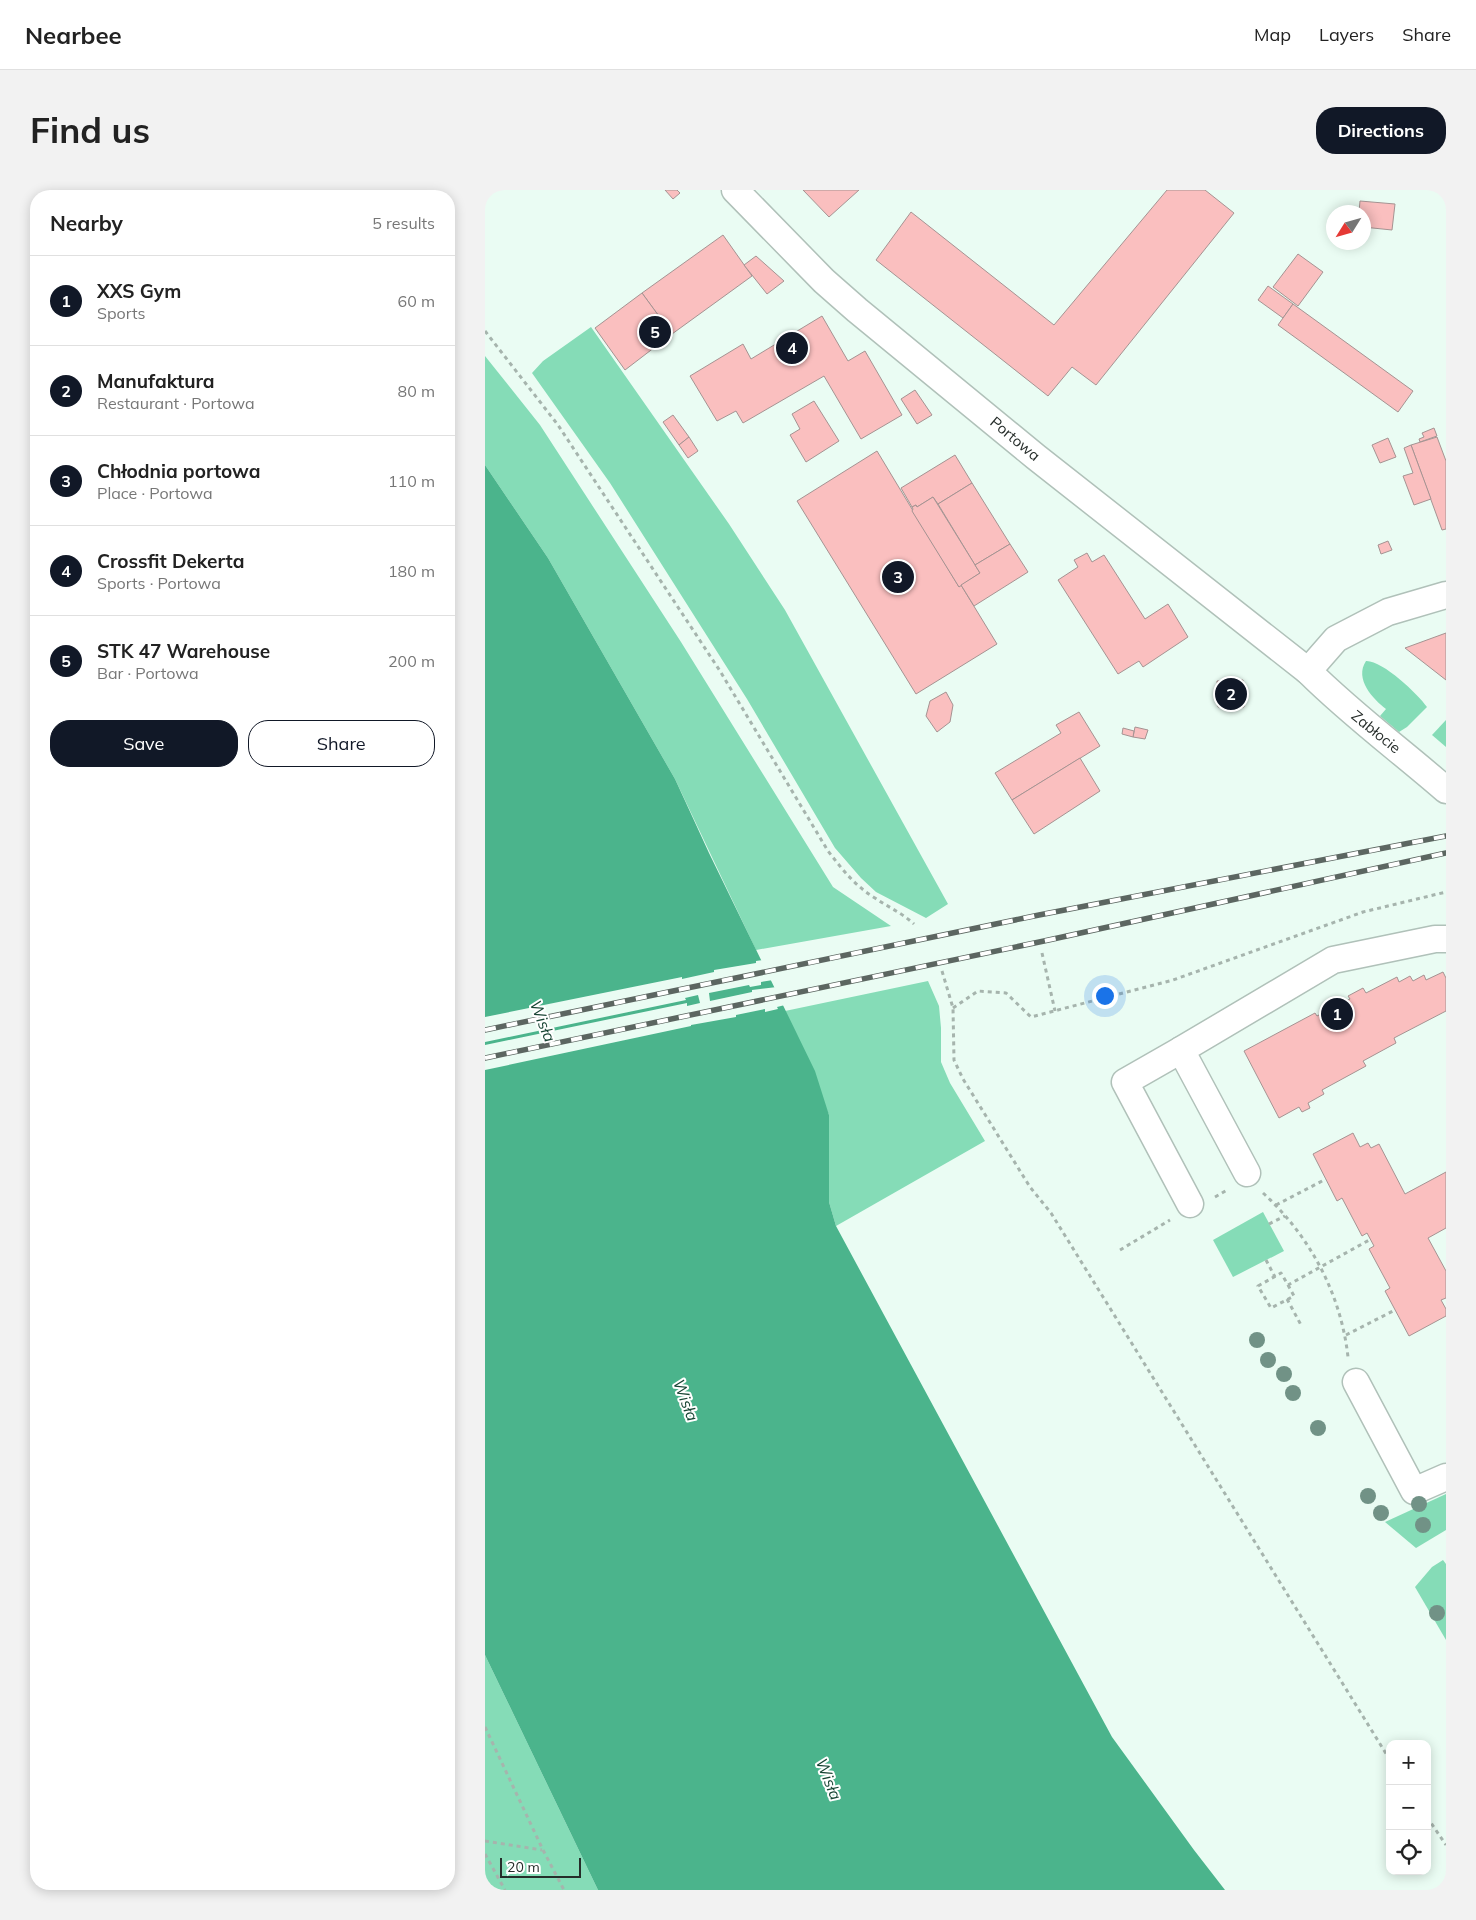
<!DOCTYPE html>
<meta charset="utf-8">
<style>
:root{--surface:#fff;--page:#f2f2f2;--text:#222;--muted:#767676;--line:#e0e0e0;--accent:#111827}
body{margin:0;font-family:Mulish,sans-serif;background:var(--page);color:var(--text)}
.controls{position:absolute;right:15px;bottom:15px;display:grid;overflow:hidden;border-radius:10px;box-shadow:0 2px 12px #0003}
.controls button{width:45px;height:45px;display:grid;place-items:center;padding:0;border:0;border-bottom:1px solid var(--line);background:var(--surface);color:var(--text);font:25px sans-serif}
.compass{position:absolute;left:841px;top:15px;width:45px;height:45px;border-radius:50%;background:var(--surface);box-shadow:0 2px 12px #0003;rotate:233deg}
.scale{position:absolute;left:15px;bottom:12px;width:81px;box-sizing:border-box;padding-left:5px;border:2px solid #262d2a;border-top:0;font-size:14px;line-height:18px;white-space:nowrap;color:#262d2a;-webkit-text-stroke:4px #fff;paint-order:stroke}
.you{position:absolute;left:619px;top:805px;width:18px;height:18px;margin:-12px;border:4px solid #fff;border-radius:50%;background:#1a73e8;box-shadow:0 0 0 8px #1a73e833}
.badge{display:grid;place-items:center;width:32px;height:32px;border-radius:50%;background:var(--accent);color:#fff;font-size:16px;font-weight:700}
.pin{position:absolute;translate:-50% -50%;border:2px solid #fff;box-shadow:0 1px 5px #0006}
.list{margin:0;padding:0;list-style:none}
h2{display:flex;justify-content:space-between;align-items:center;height:65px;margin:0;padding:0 20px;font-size:21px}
h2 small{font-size:16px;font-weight:400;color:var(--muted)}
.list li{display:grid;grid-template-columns:32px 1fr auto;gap:15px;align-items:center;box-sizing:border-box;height:90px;padding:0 20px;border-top:1px solid var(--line)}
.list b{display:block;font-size:19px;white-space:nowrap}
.list p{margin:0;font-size:16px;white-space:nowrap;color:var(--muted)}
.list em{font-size:16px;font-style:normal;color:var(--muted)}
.actions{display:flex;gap:10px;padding:15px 20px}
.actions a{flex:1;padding:11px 0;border:1px solid var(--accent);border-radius:20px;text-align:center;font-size:18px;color:var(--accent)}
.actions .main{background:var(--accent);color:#fff}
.icon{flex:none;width:28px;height:28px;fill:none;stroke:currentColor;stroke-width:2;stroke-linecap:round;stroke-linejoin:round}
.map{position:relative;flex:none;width:961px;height:1700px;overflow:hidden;border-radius:20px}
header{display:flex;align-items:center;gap:30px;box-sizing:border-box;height:70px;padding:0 25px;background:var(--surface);border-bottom:1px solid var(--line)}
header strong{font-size:24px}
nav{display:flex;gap:28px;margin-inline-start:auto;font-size:18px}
.intro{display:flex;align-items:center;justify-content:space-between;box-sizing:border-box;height:120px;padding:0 30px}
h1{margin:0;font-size:35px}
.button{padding:12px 22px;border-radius:20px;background:var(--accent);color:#fff;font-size:18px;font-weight:700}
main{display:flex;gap:30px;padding:0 30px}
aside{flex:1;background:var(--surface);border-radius:20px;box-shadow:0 2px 12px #0003}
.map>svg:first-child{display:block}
.green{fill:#85dcb7}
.water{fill:#4bb48c}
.pier{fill:#eafcf3}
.building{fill:#fabfbf;stroke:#a59392}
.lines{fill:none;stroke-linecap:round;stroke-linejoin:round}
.minor-casing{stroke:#b0c1b9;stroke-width:29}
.path{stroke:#a6b4ad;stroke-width:3;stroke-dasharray:4 4;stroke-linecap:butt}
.minor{stroke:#fff;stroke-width:26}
.rail-casing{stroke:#5c6661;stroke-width:5.5}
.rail{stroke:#fff;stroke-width:4;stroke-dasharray:11;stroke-linecap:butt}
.tree{fill:#719286}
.labels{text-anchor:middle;stroke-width:4;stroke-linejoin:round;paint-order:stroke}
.street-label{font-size:15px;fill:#262d2a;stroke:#fff}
.water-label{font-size:16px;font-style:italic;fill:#184534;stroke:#fff}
</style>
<header>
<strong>Nearbee</strong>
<nav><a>Map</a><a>Layers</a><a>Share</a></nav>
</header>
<div class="intro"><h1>Find us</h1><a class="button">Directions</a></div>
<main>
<aside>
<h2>Nearby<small>5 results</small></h2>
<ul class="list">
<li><span class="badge">1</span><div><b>XXS Gym</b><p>Sports</p></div><em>60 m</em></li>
<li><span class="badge">2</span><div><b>Manufaktura</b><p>Restaurant · Portowa</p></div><em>80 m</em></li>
<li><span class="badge">3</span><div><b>Chłodnia portowa</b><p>Place · Portowa</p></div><em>110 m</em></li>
<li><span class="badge">4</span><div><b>Crossfit Dekerta</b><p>Sports · Portowa</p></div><em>180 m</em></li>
<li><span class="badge">5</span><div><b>STK 47 Warehouse</b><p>Bar · Portowa</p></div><em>200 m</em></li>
</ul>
<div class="actions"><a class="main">Save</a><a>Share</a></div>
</aside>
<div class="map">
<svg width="961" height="1700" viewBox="0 0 961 1700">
<rect width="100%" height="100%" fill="#eafcf3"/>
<g class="green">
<polygon points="106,137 244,334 300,420 463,714 441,728 391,702 376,688 350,658 262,509 125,293 47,183 58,171"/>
<polygon points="0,166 55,235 196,452 348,697 406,736 271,760 190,589 63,368 0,275"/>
<path d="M881 471C897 470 933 504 942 517L922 537 914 542 895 526 901 519C888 509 869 489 881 471Z"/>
<polygon points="961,530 961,557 947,545"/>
<polygon points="443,791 454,816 456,838 456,872 465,893 500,951 351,1036 344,1012 344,925 300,821"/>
<polygon points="778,1022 799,1061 748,1087 728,1050"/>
<polygon points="961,1304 961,1340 931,1358 900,1332"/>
<polygon points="958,1370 961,1374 961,1450 930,1397 947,1377"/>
<polygon points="0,1465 113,1700 0,1700"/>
</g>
<polygon class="water" points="0,275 63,368 190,589 224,663 330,881 344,925 344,1012 351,1036 627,1547 709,1660 740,1700 113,1700 0,1465"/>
<polygon class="pier" points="278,770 288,790 276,792 276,795 265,797 264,795 224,803 225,811 267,802 267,800 292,797 300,815 292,817 293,819 280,822 280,819 251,825 251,827 206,835 206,836 0,880 0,855 202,813 202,816 215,813 213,805 200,808 201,810 0,852 0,827 197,787 197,789 229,782 229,780 271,773 271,771"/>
<g class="building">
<polygon points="180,0 192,0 195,3 188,9"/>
<polygon points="318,0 374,0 344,27"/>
<polygon points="682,0 720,0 749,23 611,195 587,177 563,206 391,70 426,22 569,135"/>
<polygon points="875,11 910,14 907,40 878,37 878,22 874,22"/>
<polygon points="238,45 267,86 187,144 157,103"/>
<polygon points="813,64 838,82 813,116 788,97"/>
<polygon points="271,66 299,91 282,104 259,75"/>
<polygon points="783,96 808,114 798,128 773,110"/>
<polygon points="157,103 187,144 140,180 110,138"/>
<polygon points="808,114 928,201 913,222 793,135"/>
<polygon points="337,126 363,171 380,161 417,225 376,249 339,186 258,233 251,221 232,231 205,186 258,154 266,169"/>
<polygon points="430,200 447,225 432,234 416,209"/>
<polygon points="329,211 354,251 321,272 305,245 315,239 307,224"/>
<polygon points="188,225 204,247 194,255 178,232"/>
<polygon points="949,238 952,246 935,252 934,249 939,247 937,243"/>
<polygon points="204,247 213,261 203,268 194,255"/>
<polygon points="952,247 961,271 961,339 957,340 926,255"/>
<polygon points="903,248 911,267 895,273 887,255"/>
<polygon points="926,255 946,309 929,315 918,286 928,283 919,258"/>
<polygon points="392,261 474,397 476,395 512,454 431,504 312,311"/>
<polygon points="470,265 487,293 453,314 448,307 432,317 431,315 427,317 416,298"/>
<polygon points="487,293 525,354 490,375 453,314"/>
<polygon points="448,307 495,383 474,397 427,321 428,319 427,317 431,315 432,317"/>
<polygon points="903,351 907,360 896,364 893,355"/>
<polygon points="525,354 543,382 489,416 476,395 495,383 490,375"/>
<polygon points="602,363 607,372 619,365 660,429 683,414 703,447 658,477 654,471 633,484 573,390 593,377 589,370"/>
<polygon points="961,443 961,490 920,458"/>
<polygon points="758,490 759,517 733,517 732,491"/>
<polygon points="461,502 468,515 465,532 452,542 441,526 445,511"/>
<polygon points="594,522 615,556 527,610 510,583 576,543 571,535"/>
<polygon points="650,537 663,540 660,549 648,547"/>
<polygon points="638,538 649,541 648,547 637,544"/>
<polygon points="595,568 615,601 549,644 527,610"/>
<polygon points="958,782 961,788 961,821 909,848 911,853 878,871 881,876 837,900 839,904 823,913 825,918 817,922 814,917 794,928 759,861 830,823 832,826 865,809 863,806 878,798 881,803 912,787 914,792 925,786 928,791 939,785 941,790"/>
<polygon points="868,943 875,957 883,953 886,958 894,954 920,1004 961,982 961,1038 943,1048 961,1081 961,1108 956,1110 961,1119 961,1126 924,1146 900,1101 905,1098 884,1059 889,1056 882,1043 877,1046 857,1008 852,1011 828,964"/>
</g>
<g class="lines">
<g class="minor-casing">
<g id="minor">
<path d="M250 0 339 91 372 120 551 267 823 481C866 524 915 560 961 600"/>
<polyline points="823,481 851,449 903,422 961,405"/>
<polyline points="696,860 640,892 705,1014"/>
<polyline points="762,983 696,860 848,770 950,749 961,749"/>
<polyline points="871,1192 929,1301 961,1287"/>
</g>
</g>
<g class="path">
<path d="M0 141 73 235 235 481 343 661C357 679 370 696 390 708 403 717 417 723 429 734"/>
<polyline points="557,763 570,821"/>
<polyline points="457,781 468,818 469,870 478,889 545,997 566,1023 905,1570"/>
<polyline points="468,818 493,801 521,803 546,827 688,790 878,722 961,702"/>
<path d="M778 1003C825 1046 856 1104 863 1167"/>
<polyline points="730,1007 742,1000"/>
<polyline points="791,1015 841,989"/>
<polyline points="784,1034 800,1026"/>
<polyline points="635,1060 685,1030"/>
<polyline points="781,1070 790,1087"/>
<polyline points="803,1095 809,1106 786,1118 773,1096 796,1083 803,1095 886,1049"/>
<polyline points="802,1109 816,1135"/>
<polyline points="861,1145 910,1120"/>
<polyline points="0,1537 58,1660 79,1700"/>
<polyline points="942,1627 961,1655"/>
<polyline points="0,1651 57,1660"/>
<polyline points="0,1664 20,1700"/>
</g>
<use href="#minor" class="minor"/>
<g class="rail-casing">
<g id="rail">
<polyline points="0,840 554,725 961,646"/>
<polyline points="0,868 559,751 961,663"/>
</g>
</g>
<use href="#rail" class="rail"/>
</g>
<g class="tree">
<circle cx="772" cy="1150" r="8"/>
<circle cx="783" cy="1170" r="8"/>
<circle cx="799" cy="1184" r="8"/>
<circle cx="808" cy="1203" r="8"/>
<circle cx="833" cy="1238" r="8"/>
<circle cx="883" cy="1306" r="8"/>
<circle cx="934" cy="1314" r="8"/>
<circle cx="896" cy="1323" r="8"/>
<circle cx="938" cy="1335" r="8"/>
<circle cx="952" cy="1423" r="8"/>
</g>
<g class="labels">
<g class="street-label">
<text transform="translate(530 249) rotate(40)" y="5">Portowa</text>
<text transform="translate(891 542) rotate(39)" y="5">Zabłocie</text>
</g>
<g class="water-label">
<text transform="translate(58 831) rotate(68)" y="6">Wisła</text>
<text transform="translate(201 1210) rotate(69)" y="6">Wisła</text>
<text transform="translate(344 1589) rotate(68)" y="6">Wisła</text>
</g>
</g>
</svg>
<div class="controls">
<button>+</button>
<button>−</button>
<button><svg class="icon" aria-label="locate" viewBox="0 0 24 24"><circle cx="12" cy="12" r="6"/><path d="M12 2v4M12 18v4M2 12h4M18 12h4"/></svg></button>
</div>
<svg class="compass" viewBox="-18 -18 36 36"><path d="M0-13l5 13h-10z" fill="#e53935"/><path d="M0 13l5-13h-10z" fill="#767676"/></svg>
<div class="scale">20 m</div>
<div class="you"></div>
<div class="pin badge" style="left:852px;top:824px">1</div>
<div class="pin badge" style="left:746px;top:504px">2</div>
<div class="pin badge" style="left:413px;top:387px">3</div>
<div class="pin badge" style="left:307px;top:158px">4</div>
<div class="pin badge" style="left:170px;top:142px">5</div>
</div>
</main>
